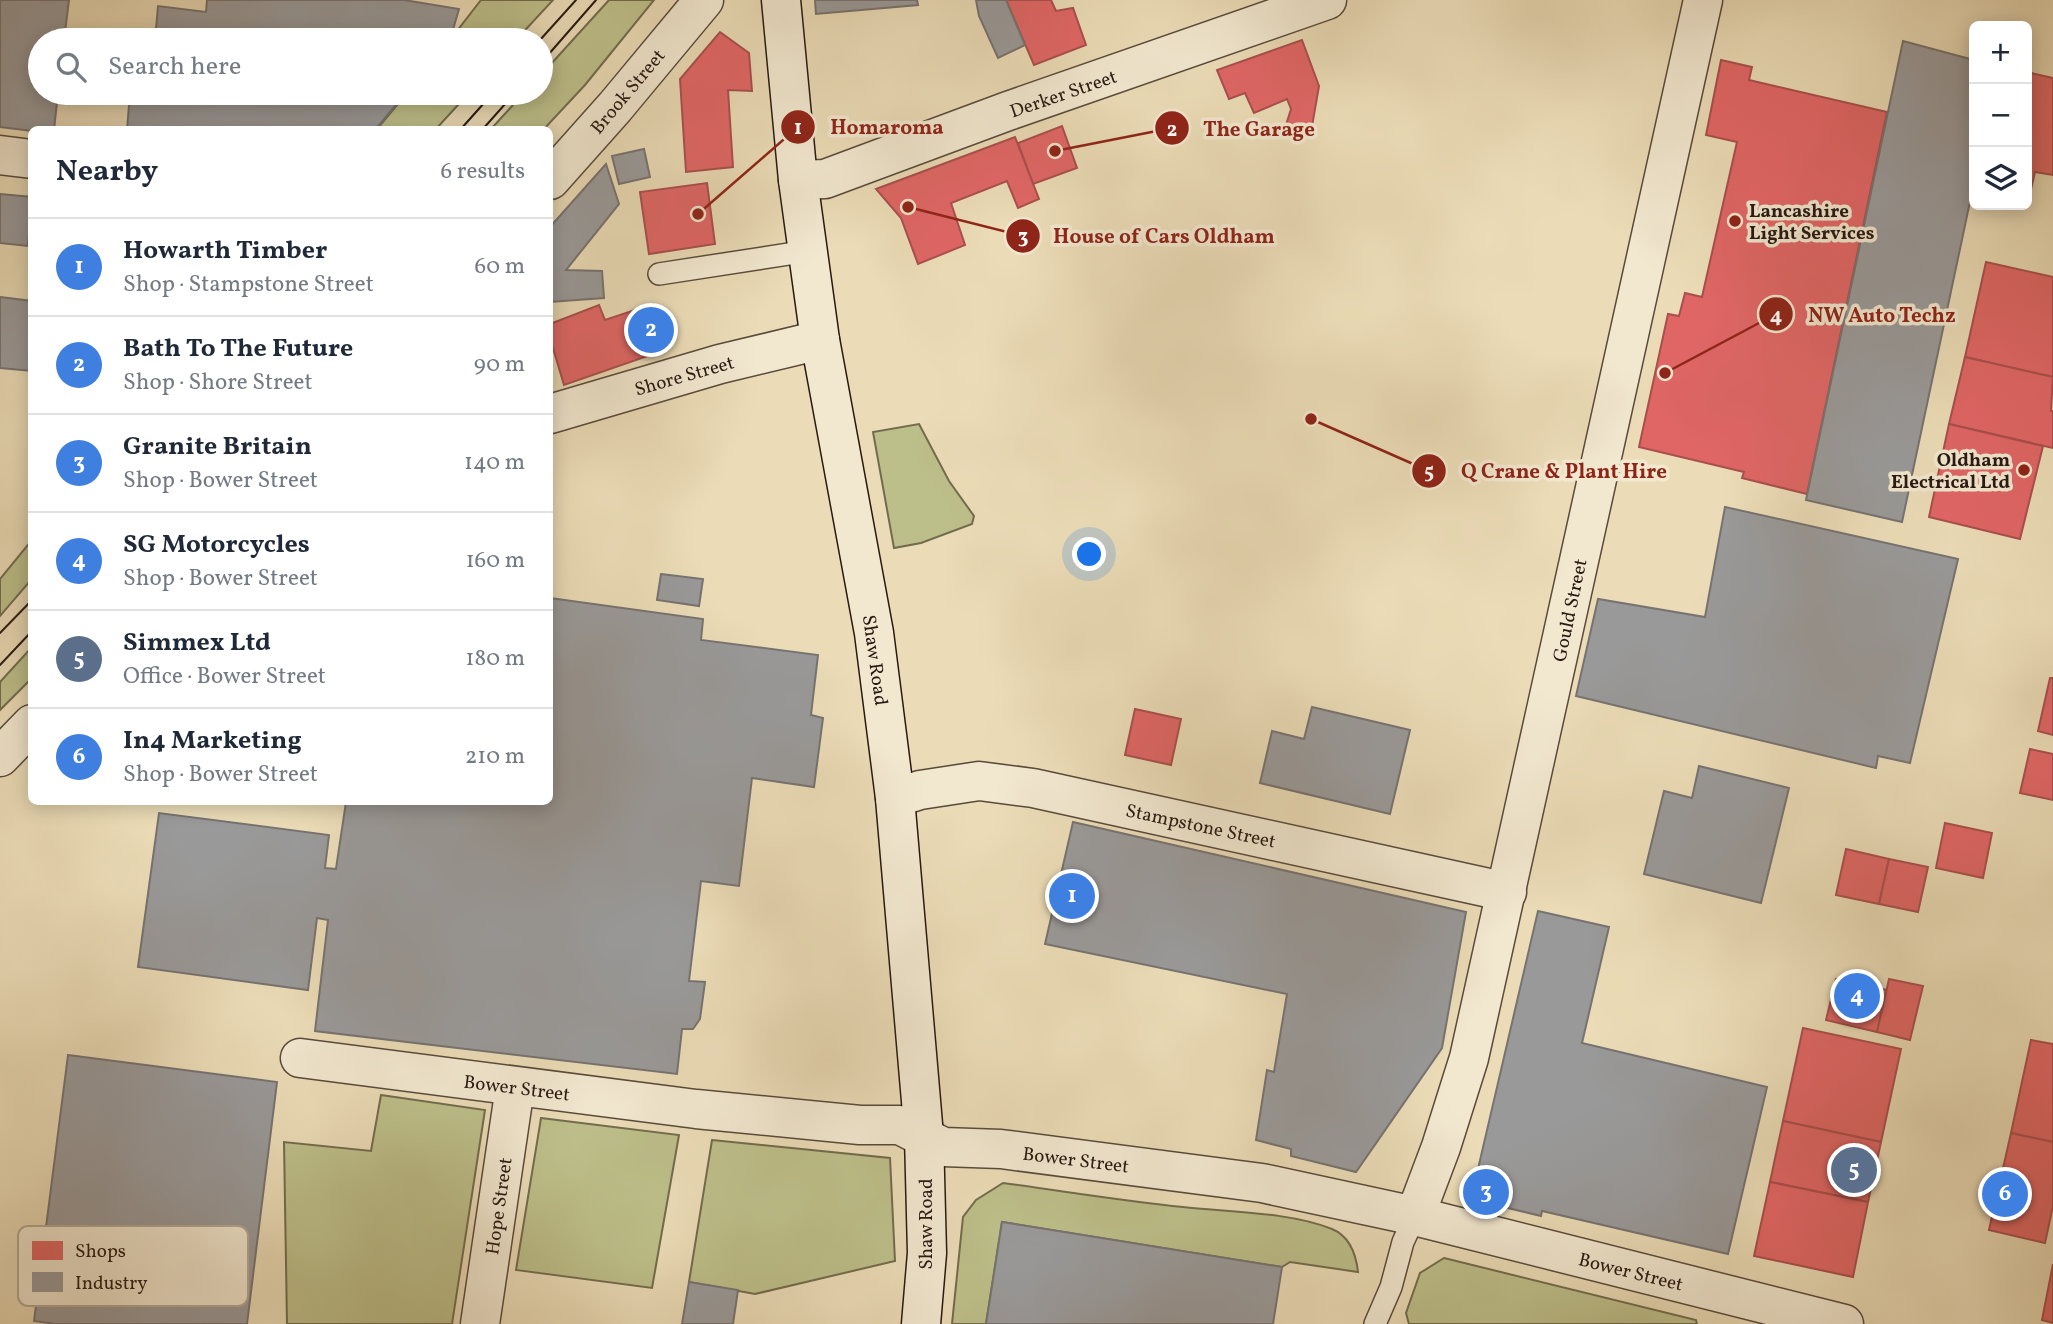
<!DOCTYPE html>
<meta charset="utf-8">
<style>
:root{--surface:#fff;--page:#f6f6f7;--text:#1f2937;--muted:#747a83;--line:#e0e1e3;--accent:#d93025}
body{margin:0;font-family:Vollkorn,serif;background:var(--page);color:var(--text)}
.controls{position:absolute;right:21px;top:21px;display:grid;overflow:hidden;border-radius:10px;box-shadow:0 4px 18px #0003}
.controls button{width:63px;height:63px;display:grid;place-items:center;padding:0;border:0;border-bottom:2px solid var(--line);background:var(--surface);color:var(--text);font:35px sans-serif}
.you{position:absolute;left:1090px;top:555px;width:24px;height:24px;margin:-18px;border:5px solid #fff;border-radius:50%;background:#1a73e8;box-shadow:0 0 0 10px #1a73e833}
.badge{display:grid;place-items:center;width:46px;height:46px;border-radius:50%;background:var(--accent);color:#fff;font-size:23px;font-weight:700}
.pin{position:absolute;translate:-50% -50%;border:4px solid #fff;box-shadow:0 2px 7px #0006}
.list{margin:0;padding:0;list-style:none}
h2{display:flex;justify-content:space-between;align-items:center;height:91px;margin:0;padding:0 28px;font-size:30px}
h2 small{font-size:23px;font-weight:400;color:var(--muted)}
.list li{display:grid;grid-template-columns:46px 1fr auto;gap:21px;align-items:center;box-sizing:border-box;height:98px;padding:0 28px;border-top:2px solid var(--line)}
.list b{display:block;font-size:26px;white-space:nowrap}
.list p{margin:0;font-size:23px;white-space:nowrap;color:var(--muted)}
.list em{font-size:23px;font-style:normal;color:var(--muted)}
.icon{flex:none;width:38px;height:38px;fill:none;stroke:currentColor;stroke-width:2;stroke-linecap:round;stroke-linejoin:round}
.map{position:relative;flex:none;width:2053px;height:1324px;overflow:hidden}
.search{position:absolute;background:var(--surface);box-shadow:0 4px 18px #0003;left:28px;top:28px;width:525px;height:77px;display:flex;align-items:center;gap:18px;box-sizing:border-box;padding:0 24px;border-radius:38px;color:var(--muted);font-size:26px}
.panel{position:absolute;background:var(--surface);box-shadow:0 4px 18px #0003;left:28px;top:126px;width:525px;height:679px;border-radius:10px}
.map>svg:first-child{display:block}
.green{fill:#bdbf8a;stroke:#726c4e;stroke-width:2}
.shops{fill:#e06666;stroke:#a94f4d;stroke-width:2}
.industry{fill:#999;stroke:#777371;stroke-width:2}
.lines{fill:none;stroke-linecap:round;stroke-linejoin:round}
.service-casing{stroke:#594a3c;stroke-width:24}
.minor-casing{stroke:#594a3c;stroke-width:41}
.secondary-casing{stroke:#281913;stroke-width:41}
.service{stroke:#f2e8d0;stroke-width:21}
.minor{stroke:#f2e8d0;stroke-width:38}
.secondary{stroke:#f2e8d0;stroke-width:38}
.tram{stroke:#281913;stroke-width:2}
.poi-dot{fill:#8f2418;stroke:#f2e8d0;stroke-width:2.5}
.labels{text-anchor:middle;stroke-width:7;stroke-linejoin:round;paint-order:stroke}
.street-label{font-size:19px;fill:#281913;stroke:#f2e8d0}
.poi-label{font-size:19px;font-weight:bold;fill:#281913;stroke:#f2e8d0;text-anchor:start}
.key{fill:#f2e8d0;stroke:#b5aa97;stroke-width:2}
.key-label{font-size:19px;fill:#281913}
.leader{fill:none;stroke:#8f2418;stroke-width:2.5}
.callout-dot{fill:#8f2418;stroke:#f2e8d0;stroke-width:2.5}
.mark-label{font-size:21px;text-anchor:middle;font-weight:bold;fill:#fff}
.callout-label{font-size:21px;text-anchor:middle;font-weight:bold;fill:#8f2418;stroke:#f2e8d0;stroke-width:7;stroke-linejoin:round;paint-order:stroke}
</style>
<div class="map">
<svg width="2053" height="1324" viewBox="0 0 2053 1324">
<rect width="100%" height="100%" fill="#ebdcb7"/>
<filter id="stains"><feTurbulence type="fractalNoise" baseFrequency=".00286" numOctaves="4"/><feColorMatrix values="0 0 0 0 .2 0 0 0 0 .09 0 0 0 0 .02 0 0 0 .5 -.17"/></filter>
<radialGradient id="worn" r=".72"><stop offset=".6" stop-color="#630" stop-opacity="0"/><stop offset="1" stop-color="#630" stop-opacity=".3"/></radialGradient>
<g class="green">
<polygon points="481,0 553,0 516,40 450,40"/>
<polygon points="609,0 654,0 585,85 544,129 491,129 524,93 541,93 541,75"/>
<polygon points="407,93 469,93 436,129 377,129"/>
<polygon points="919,424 949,481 974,516 972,524 921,543 894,548 873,432"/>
<polygon points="31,541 31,580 0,616 0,579"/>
<polygon points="31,648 31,679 0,710 0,682"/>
<polygon points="381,1095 485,1110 452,1324 287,1324 284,1142 371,1151"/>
<polygon points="541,1118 679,1135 652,1288 516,1270"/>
<polygon points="712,1140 890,1158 895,1261 755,1294 689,1282"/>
<path d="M1003 1183C1063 1191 1123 1201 1183 1207 1229 1212 1290 1212 1332 1229 1349 1236 1356 1254 1358 1272L1290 1262 1282 1267 1002 1222 986 1324H952L963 1217 976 1200Z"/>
<polygon points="1444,1258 1696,1320 1697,1324 1409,1324 1406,1313 1420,1273"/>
</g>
<g class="shops">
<polygon points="1006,0 1051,0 1056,11 1073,8 1086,45 1034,65"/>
<polygon points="720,32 749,53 752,91 728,90 733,167 686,172 680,79"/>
<polygon points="1302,40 1319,86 1311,132 1286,125 1291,109 1287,99 1254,113 1245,93 1229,99 1217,70"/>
<polygon points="1721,60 1752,67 1749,80 1887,112 1807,494 1742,478 1744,472 1639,447 1668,314 1679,316 1685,293 1702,297 1737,142 1706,135"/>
<polygon points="2027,72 2053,78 2053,175 2035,172 2029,198 2027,197"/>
<polygon points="1062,126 1077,168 1033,184 1018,143"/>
<polygon points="1015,137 1039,199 1018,208 1007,181 951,203 965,245 918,264 901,218 876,189"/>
<polygon points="707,183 715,244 649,254 640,192"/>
<polygon points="1986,262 2053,277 2053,377 1965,357"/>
<polygon points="653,304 668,349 564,385 550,338 550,324 599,305 605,320"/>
<polygon points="1965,357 2053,377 2051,411 2053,411 2053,448 1949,424"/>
<polygon points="1949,424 2043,446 2020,539 1929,517"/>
<polygon points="2050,678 2053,678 2053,735 2038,731"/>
<polygon points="1135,709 1181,719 1171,765 1125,755"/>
<polygon points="2030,749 2053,754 2053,800 2020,793"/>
<polygon points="1945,823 1992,833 1983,878 1936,868"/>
<polygon points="1846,849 1889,859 1879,904 1836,895"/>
<polygon points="1889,859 1928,867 1918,912 1879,904"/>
<polygon points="1836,979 1887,990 1877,1032 1826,1020"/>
<polygon points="1889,979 1923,986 1910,1040 1877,1032"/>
<polygon points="1803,1028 1901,1049 1881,1142 1783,1121"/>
<polygon points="2031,1040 2053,1044 2053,1142 2011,1133"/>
<polygon points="1783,1121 1881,1142 1868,1202 1770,1182"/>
<polygon points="2011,1133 2053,1142 2053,1206 2045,1243 1989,1230"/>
<polygon points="1770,1182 1868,1202 1853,1277 1754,1256"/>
<polygon points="2053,1264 2053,1323 2042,1320"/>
</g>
<g class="industry">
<polygon points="0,0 69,0 64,40 40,40 40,93 58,93 54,130 32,131 0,127"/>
<polygon points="207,0 404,0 459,9 450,40 155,40 158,6 206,12"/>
<polygon points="815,0 917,0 918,5 816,14"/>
<polygon points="976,0 1006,0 1025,45 998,58 979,16"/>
<polygon points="1903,41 1974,60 1974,183 1902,522 1806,500"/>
<polygon points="130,93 406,93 375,130 127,130"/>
<polygon points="644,149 650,177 619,184 612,156"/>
<polygon points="606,164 619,204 566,270 602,271 604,298 550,302 550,227"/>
<polygon points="0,194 32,197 28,246 0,243"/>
<polygon points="0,297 32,301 32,371 0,368"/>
<polygon points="1725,507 1958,559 1910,763 1878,756 1876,768 1576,696 1598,599 1705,617"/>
<polygon points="661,574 703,579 699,606 657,600"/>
<polygon points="550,598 703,619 701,640 818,655 811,715 823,718 814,787 752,778 739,886 701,881 689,981 705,982 700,1019 693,1029 682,1029 677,1074 315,1031 328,920 317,918 308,990 138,967 159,813 329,835 325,868 336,869 346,802 550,802"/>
<polygon points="1312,707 1410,730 1390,814 1260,783 1272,731 1304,739"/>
<polygon points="1699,766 1789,788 1761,903 1644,874 1664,791 1692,798"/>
<polygon points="1073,822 1466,912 1442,1048 1356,1172 1291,1156 1291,1149 1256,1140 1267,1070 1274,1072 1287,994 1045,944"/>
<polygon points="1538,911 1609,927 1582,1043 1767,1087 1728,1254 1542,1211 1541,1216 1471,1199"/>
<polygon points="68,1055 277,1082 247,1324 55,1324 34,1321"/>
<polygon points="1002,1222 1282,1267 1273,1324 986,1324"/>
<polygon points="689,1282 738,1290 733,1324 682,1324"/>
</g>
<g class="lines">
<g class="service-casing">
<g id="service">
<polyline points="659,274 808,251"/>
<polyline points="1375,1324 1391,1287 1403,1242 1415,1216"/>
</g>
</g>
<g class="minor-casing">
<g id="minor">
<polyline points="0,155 32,159"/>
<polyline points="550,180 615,107 704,0"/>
<polyline points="798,180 825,179 1008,111 1327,0"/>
<polyline points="550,414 720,364 820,340"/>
<polyline points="0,757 32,724"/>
<polyline points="895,798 920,790 979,781 1033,788 1507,892"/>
<polyline points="300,1058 696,1109 860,1125 900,1125 943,1147 1001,1149 1262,1183 1415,1216 1844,1324"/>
<polyline points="1415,1216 1441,1147 1469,1058 1703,0"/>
<polyline points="480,1324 515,1087"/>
</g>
</g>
<g class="secondary-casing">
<polyline id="secondary" points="781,0 798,180 820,340 874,633 895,798 924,1136 927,1253 921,1324"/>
</g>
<use href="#service" class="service"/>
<use href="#minor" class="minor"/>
<use href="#secondary" class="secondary"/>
<g class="tram">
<polyline points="540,40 576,0"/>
<polyline points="541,63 596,0"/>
<polyline points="460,130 493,93"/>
<polyline points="482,130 515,93"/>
<polyline points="0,633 32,600"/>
<polyline points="0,665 32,631"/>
</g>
</g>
<g class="poi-dot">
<circle cx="1735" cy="221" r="7"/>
<circle cx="2024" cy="470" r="7"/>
</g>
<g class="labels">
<g class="street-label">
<text transform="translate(627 91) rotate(-50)" y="7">Brook Street</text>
<text transform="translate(1063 93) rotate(-19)" y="7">Derker Street</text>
<text transform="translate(684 375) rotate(-16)" y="7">Shore Street</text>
<text transform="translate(1569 610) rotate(-78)" y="7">Gould Street</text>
<text transform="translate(876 660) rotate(82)" y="7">Shaw Road</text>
<text transform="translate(1201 825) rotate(12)" y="7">Stampstone Street</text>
<text transform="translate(517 1087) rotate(7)" y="7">Bower Street</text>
<text transform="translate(1076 1159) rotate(7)" y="7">Bower Street</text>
<text transform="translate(498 1206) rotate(-82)" y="7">Hope Street</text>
<text transform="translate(925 1224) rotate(-90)" y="7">Shaw Road</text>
<text transform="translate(1631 1271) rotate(14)" y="7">Bower Street</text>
</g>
<g class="poi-label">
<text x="1749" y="217">Lancashire<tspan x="1749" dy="22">Light Services</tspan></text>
<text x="2010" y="466" text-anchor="end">Oldham<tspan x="2010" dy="22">Electrical Ltd</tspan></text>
</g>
</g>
<rect x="18" y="1226" width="230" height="80" rx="10" class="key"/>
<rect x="32" y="1241" width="31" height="19" fill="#e06666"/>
<rect x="32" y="1272" width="31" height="20" fill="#999"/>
<g class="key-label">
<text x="75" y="1257">Shops</text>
<text x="75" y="1289">Industry</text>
</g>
<path class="leader" d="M698 214L798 127M1055 151L1172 128M908 207L1023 236M1665 373L1776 314M1311 419L1429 471"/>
<g class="callout-dot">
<circle cx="698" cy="214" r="7"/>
<circle cx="1055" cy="151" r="7"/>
<circle cx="908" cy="207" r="7"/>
<circle cx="1665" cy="373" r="7"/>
<circle cx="1311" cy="419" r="7"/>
<circle cx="798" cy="127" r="18"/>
<circle cx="1172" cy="128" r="18"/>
<circle cx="1023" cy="236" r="18"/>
<circle cx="1776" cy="314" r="18"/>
<circle cx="1429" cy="471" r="18"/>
</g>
<g class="mark-label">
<text x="798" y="134">1</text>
<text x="1172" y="136">2</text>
<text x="1023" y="243">3</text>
<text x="1776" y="322">4</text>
<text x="1429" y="478">5</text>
</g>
<g class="callout-label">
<text x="887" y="134">Homaroma</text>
<text x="1259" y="136">The Garage</text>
<text x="1164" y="243">House of Cars Oldham</text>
<text x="1882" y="322">NW Auto Techz</text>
<text x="1564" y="478">Q Crane &amp; Plant Hire</text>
</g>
<rect width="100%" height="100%" filter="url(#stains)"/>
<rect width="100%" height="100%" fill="url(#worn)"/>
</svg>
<div class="controls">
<button>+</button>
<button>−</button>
<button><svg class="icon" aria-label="layers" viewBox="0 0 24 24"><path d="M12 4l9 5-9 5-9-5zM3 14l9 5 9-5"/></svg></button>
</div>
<div class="you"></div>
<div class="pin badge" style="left:1072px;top:896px;background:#3f7fe0">1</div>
<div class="pin badge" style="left:651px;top:330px;background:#3f7fe0">2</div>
<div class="pin badge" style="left:1486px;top:1192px;background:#3f7fe0">3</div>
<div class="pin badge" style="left:1857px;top:996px;background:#3f7fe0">4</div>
<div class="pin badge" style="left:1854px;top:1170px;background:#5c6f8a">5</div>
<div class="pin badge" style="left:2005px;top:1194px;background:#3f7fe0">6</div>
<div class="search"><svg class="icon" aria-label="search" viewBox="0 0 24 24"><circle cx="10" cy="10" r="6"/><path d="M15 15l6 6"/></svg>Search here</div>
<section class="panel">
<h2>Nearby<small>6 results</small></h2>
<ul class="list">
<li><span class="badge" style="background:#3f7fe0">1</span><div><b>Howarth Timber</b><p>Shop · Stampstone Street</p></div><em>60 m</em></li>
<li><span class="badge" style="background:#3f7fe0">2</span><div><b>Bath To The Future</b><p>Shop · Shore Street</p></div><em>90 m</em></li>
<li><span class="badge" style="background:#3f7fe0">3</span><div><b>Granite Britain</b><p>Shop · Bower Street</p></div><em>140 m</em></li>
<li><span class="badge" style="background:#3f7fe0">4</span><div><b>SG Motorcycles</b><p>Shop · Bower Street</p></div><em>160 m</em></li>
<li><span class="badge" style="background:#5c6f8a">5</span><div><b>Simmex Ltd</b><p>Office · Bower Street</p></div><em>180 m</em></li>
<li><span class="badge" style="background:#3f7fe0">6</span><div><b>In4 Marketing</b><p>Shop · Bower Street</p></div><em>210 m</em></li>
</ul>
</section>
</div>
